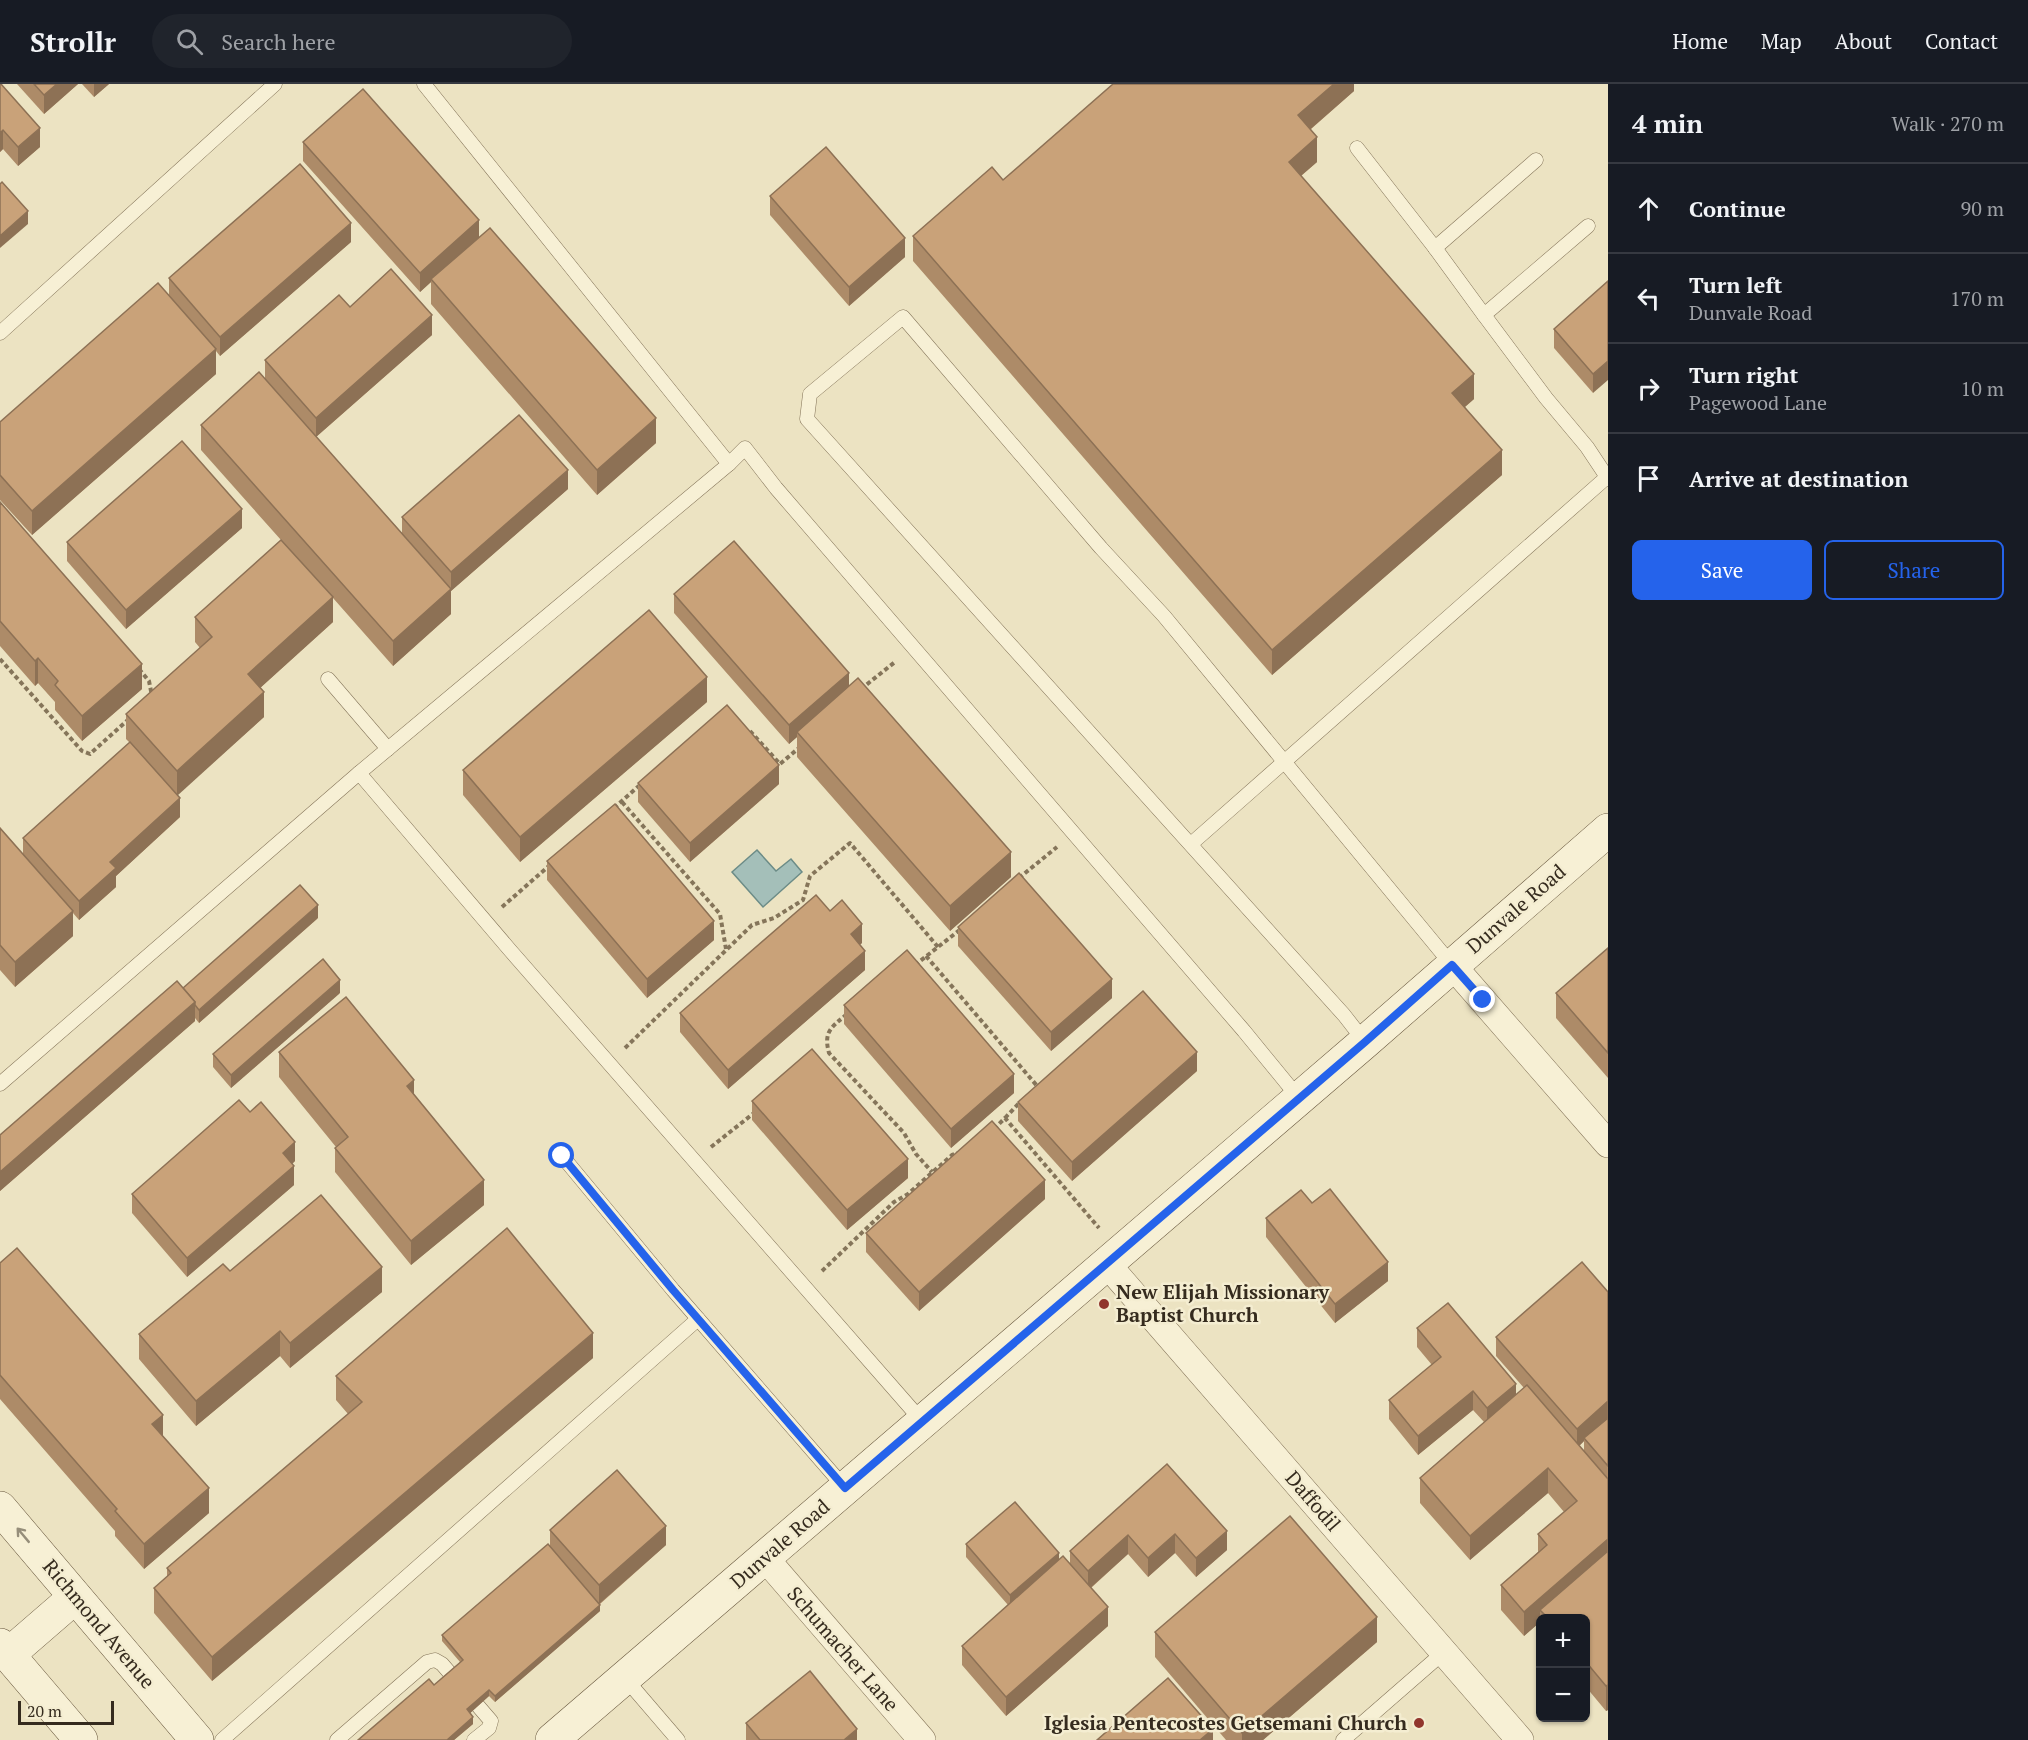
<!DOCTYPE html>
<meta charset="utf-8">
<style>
:root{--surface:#171b24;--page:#20242c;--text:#f1f3f6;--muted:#9ea1a6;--line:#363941;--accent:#2563eb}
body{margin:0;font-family:"PT Serif",serif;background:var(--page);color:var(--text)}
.controls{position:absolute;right:18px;bottom:18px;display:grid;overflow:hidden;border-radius:9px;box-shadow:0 2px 4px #0004}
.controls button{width:54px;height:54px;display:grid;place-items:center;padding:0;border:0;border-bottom:2px solid var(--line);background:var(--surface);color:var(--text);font:30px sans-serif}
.scale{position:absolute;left:18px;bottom:15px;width:96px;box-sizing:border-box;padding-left:6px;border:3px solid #352b1e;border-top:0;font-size:16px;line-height:21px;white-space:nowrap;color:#352b1e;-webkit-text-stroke:4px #f4edd1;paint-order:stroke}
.stop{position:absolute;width:18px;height:18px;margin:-14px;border:4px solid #2563eb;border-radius:50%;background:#fff}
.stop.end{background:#2563eb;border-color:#fff;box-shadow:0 2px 6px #0008}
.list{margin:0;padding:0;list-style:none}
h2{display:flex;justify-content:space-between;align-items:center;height:78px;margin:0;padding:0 24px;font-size:26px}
h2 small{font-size:20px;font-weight:400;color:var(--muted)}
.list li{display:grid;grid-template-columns:39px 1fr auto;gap:18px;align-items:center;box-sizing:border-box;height:90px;padding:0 24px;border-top:2px solid var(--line)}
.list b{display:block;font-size:22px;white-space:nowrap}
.list p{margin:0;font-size:20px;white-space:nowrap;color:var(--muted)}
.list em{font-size:20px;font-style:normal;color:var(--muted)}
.actions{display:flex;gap:12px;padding:18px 24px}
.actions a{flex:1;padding:14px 0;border:2px solid var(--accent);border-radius:9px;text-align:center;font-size:21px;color:var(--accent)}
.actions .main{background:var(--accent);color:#fff}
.icon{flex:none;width:33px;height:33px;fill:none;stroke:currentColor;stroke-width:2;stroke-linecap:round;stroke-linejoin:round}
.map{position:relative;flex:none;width:1608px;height:1656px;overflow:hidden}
header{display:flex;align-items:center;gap:36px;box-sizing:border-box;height:84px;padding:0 30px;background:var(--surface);border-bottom:2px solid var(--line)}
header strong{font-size:28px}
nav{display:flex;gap:33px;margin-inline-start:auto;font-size:21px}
.search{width:420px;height:54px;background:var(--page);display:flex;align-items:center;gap:15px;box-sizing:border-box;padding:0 21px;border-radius:33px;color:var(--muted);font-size:22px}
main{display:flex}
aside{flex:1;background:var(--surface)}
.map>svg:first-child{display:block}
.water{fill:#a4bfb9;stroke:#6c8c87;stroke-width:1.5}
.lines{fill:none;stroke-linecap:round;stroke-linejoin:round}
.lane-casing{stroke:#85755a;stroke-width:15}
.street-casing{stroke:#85755a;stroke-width:28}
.secondary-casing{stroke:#67563d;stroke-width:34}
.path{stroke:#85755a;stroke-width:4;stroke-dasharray:4.5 3;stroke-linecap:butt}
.lane{stroke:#f7f0d5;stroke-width:14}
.street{stroke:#f7f0d5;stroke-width:27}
.secondary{stroke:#f7f0d5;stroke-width:33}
.wall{fill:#ad8b68;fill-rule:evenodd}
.shaded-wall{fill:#8d7155}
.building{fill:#c9a279;stroke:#8d7155;stroke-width:1.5}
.oneway{stroke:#968e7a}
.route{stroke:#2563eb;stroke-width:8}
.poi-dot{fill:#91362d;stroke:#f4edd1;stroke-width:2}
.labels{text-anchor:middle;stroke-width:5;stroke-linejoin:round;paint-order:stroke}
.street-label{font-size:20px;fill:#352b1e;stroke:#f4edd1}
.poi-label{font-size:20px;font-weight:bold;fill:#352b1e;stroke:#f4edd1;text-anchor:start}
</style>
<header>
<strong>Strollr</strong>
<div class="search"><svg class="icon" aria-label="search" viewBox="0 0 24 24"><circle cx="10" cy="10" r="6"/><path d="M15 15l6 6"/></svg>Search here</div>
<nav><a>Home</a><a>Map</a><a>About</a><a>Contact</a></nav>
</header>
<main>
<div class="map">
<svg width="1608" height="1656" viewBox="0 0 1608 1656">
<rect width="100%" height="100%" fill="#ece3c2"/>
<polygon class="water" points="757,766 776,787 791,775 802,788 763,823 732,788"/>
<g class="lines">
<g class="lane-casing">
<g id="lane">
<polyline points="1357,64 1435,164 1484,231"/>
<polyline points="1588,142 1484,231 1546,314 1587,363 1607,393"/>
<polyline points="1435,164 1536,76"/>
<polyline points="0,249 275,0"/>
<polyline points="729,380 745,364 776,404 1244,947 1298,1013"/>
<polyline points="328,595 388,665"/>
<polyline points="359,689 509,865 922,1337"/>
<polyline points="1191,760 1607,393 1608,395"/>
<polyline points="1365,958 1344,931 807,335 810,310 903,233 1101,464 1164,532 1452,881"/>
<polyline points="0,1000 359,689 729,380 424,0"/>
<polyline points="562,1072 673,1206 845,1404"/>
<polyline points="624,1593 678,1656"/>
<polyline points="222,1656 698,1235"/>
<polyline points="337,1656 427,1578 435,1576 442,1580 491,1637 489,1644 474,1656"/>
<polyline points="1343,1656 1444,1568"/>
</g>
</g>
<g class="street-casing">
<g id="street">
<polyline points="1452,881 1608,1060"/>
<polyline points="1106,1179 1520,1656"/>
<polyline points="764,1473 922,1656"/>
</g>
</g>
<g class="secondary-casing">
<g id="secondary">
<polyline points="0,1424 197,1656"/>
<polyline points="0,1561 81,1656"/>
<polyline points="8,1571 75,1513"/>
<polyline points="552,1656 1365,958 1608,746"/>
</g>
</g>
<g class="path">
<polyline points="0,575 82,667 90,670 130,634"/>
<polyline points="139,585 149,597 152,612"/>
<polyline points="861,605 895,578"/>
<polyline points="750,647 780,680 800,663"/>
<polyline points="622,718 720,830 726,865"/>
<polyline points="614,724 640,701"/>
<polyline points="1019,794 1057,763"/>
<polyline points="502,823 550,781"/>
<polyline points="926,872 1038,1003"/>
<polyline points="915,881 961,845"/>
<path d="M847 930C832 943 823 947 829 969L904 1049 916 1070 932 1088"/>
<polyline points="625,964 752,841 774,834 803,816 810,792 850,759 938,863"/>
<polyline points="1005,1034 1021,1017"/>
<polyline points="994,1045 1005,1034 1099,1144"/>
<polyline points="711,1063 754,1029"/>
<polyline points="822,1187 894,1118 908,1110 952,1071 958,1069"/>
</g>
<use href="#lane" class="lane"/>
<use href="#street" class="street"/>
<use href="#secondary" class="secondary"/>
</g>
<g class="wall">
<polygon points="0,0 40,63 18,82 3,65 0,68"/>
<polygon points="17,0 78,0 44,30"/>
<polygon points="82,0 109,0 94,13"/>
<polygon points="1354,0 1354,7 1311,45 1317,78 1301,92 1474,315 1465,323 1502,391 1272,591 913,177 913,152 1003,96"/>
<polygon points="303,58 479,153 656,359 597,411 431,220 431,198 420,208 303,77"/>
<polygon points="770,112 905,173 849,222 770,131"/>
<polygon points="351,158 220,272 216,267 216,290 32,451 0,416 0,338 169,211 169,194"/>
<polygon points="1608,197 1593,309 1554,264 1554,245"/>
<polygon points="350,223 432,251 316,353 402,449 402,433 568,405 451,507 451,530 393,582 333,514 333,538 260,604 264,633 177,711 180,733 116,792 116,803 79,836 73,829 73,852 15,903 0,886 0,744 23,770 23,754 130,659 126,655 126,630 200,564 195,558 195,533 281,456 201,366 201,341 265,295 265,276"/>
<polygon points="0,418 142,605 82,657 55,626 55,618 38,599 35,602 0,562"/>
<polygon points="242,444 126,545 67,477 67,458"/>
<polygon points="674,510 849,602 1011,793 950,847 797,673 797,653 789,660 674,529"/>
<polygon points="707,618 520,778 463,711 463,686"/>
<polygon points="638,699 779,700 690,778 638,718"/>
<polygon points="547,777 714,856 647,914 547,796"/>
<polygon points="830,827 862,859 860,860 865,886 728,1005 680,948 680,929"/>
<polygon points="318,834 199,939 195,934 195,937 0,1107 0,1051 183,904"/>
<polygon points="958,843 1112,914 1051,967 958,862"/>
<polygon points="1608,864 1608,994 1556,934 1556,909"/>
<polygon points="340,909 231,1004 213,983 213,970"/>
<polygon points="844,921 1014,1009 951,1064 844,940"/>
<polygon points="279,968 484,1121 411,1181 335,1088 335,1064 336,1063 279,993"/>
<polygon points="1197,987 1072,1097 1018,1037 1018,1018"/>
<polygon points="752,1017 908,1094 847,1146 752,1036"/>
<polygon points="250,1028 295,1077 292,1080 294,1101 187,1193 132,1129 132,1110"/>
<polygon points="1045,1115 919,1227 866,1168 866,1149"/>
<polygon points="1312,1119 1388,1197 1335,1239 1266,1153 1266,1134"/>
<polygon points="0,1179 163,1352 209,1429 144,1485 115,1452 115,1447 0,1315"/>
<polygon points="230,1187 382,1208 290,1284 280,1272 196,1342 139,1275 139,1250"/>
<path d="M1608 1208V1626L1606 1627 1586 1603V1534H1540V1550V1538L1524 1552 1501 1526V1501L1538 1468V1450L1564 1428 1548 1409 1470 1476 1420 1419V1394L1484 1338 1473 1326 1418 1371 1389 1335V1316L1432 1281 1417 1263V1244L1516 1311 1524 1304 1496 1272V1253ZM1584 1357V1367L1579 1362Z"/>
<polygon points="593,1274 212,1597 154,1529 154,1504 167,1493 167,1484 348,1330 336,1316 336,1292"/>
<polygon points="1167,1380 1227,1466 1196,1493 1175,1469 1148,1493 1128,1470 1091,1504 1108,1542 1006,1632 962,1581 962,1562 1008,1521 966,1473 966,1460 1059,1476 1070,1479 1070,1467"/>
<polygon points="550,1446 666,1461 600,1520 600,1527 495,1618 489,1612 470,1629 473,1640 454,1656 358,1656 434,1601 460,1578 442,1557 442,1551 550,1462"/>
<polygon points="1155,1548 1377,1558 1263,1656 1226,1656 1155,1573"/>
<polygon points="746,1639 857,1656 746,1656"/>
</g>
<g class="shaded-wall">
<polygon points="57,0 78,0 44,30 44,11"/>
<polygon points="94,0 109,0 94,13"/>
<polygon points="1334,0 1354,0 1354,7 1298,56 1298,31"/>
<polygon points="40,44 40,63 18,82 18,63"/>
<polygon points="3,46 3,65 0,68 0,49"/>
<polygon points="1317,53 1317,78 1289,102 1289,78"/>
<polygon points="28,127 28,140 0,164 0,152"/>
<polygon points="479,136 479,155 431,195 431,198 420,208 420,189"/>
<polygon points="351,139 351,158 220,272 220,253"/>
<polygon points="905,154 905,173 849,222 849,203"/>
<polygon points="432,231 432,251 316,353 316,334"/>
<polygon points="216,265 216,290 32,451 32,427"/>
<polygon points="1608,277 1608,296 1593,309 1593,290"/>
<polygon points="1474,290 1474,315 1452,334 1452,309"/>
<polygon points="656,334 656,359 597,411 597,386"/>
<polygon points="1502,366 1502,391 1272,591 1272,566"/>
<polygon points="568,386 568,405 451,507 451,530 393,582 393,557 451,505 451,488"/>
<polygon points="242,425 242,444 126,545 126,526"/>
<polygon points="333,513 333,538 248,615 248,590"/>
<polygon points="38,574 38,599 35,602 35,577"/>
<polygon points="142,580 142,605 82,657 82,632"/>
<polygon points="849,589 849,608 797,648 797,653 789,660 789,641"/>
<polygon points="707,593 707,618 520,778 520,753"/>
<polygon points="264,608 264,633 177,712 177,687"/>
<polygon points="779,681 779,700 690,778 690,759"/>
<polygon points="180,714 180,733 116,792 116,803 79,836 79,817 110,778"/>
<polygon points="1011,768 1011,793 950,847 950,822"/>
<polygon points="318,821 318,834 199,939 199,926"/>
<polygon points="73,827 73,852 15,903 15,878"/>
<polygon points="714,837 714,856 647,914 647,895"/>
<polygon points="862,840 862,859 851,869 851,850"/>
<polygon points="865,867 865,886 728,1005 728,986"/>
<polygon points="1112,895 1112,914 1051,967 1051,948"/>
<polygon points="340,896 340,909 231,1004 231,991"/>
<polygon points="195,918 195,937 0,1107 0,1088"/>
<polygon points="1197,968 1197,987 1072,1097 1072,1078"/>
<polygon points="1014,990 1014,1009 951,1064 951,1045"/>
<polygon points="414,996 414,1021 407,1002"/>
<polygon points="295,1058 295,1077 283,1088 283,1069"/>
<polygon points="908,1075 908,1094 847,1146 847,1126"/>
<polygon points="294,1082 294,1101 187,1193 187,1174"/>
<polygon points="484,1096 484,1121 411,1181 411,1157"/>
<polygon points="1045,1096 1045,1115 919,1227 919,1208"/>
<polygon points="1388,1178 1388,1197 1335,1239 1335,1220"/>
<polygon points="382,1183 382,1208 290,1284 290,1259"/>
<polygon points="280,1247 280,1272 196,1342 196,1317"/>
<polygon points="593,1249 593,1274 212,1597 212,1573"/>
<polygon points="1516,1300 1516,1319 1487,1343 1487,1324"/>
<polygon points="1473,1307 1473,1326 1418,1371 1418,1352"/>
<polygon points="1608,1317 1608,1336 1584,1354 1584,1357 1577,1364 1577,1345"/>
<polygon points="163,1331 163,1356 152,1340"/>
<polygon points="1548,1384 1548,1409 1470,1476 1470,1452"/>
<polygon points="209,1404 209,1429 144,1485 144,1460"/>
<polygon points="666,1442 666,1461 599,1520 599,1501"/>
<polygon points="1227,1447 1227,1466 1196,1493 1196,1474"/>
<polygon points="1175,1450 1175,1469 1148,1493 1148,1474"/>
<polygon points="1128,1451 1128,1470 1088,1506 1088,1487"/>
<polygon points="1608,1455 1608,1479 1540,1526 1540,1538 1524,1552 1524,1528"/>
<polygon points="1059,1469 1059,1482 1010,1524 1010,1511"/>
<polygon points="600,1521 600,1527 495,1618 495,1612"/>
<polygon points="1108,1523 1108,1542 1006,1632 1006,1613"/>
<polygon points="1377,1533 1377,1558 1263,1656 1242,1656 1242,1649"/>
<polygon points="1608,1601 1608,1626 1606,1627 1606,1602"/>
<polygon points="489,1606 489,1612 467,1632 467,1625"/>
<polygon points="473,1633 473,1640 454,1656 447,1656"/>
<polygon points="857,1645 857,1656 844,1656"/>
<polygon points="1213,1645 1213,1656 1200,1656"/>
</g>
<g class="building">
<polygon points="0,0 1,0 40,44 18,63 3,46 0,49"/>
<polygon points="34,0 57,0 44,11"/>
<polygon points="1113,0 1334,0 1298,31 1317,53 1289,78 1474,290 1452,309 1502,366 1272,566 913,152 992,83 1003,96"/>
<polygon points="363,5 479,136 420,189 303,58"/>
<polygon points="826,63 905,154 849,203 770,112"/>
<polygon points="300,80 351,139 220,253 169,194"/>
<polygon points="2,98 28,127 0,152 0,100"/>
<polygon points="490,144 656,334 597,386 431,195"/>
<polygon points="391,185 432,231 316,334 265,276 339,211 350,223"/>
<polygon points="1608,197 1608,277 1593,290 1554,245"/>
<polygon points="158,199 216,265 32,427 0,391 0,338"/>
<polygon points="259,288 451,505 393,557 201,341"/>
<polygon points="519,331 568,386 451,488 402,433"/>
<polygon points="182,357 242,425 126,526 67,458"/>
<polygon points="0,418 142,580 82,632 55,601 58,597 38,574 35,577 0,537"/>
<polygon points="281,456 333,513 248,590 264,608 177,687 126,630 212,553 195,533"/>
<polygon points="734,457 849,589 789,641 674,510"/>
<polygon points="649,526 707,593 520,753 463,686"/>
<polygon points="858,594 1011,768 950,822 797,648"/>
<polygon points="727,621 779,681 690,759 638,699"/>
<polygon points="130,658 180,714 110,778 116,784 79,817 23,754"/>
<polygon points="615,720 714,837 647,895 547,777"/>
<polygon points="0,744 73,827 15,878 0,861"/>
<polygon points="1019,789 1112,895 1051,948 958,843"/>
<polygon points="300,801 318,821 199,926 195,921 195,918 183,904"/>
<polygon points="816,811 830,827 842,816 862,840 851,850 865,867 728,986 680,929"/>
<polygon points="1608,864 1608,969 1556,909"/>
<polygon points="907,866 1014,990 951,1045 844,921"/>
<polygon points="323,875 340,896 231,991 213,970"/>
<polygon points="177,897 195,918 0,1088 0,1051"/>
<polygon points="1143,907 1197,968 1072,1078 1018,1018"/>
<polygon points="346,913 414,996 407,1002 484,1096 411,1157 335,1064 348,1053 279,968"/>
<polygon points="812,965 908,1075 847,1126 752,1017"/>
<polygon points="239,1016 250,1028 261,1018 295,1058 283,1069 294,1082 187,1174 132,1110"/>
<polygon points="992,1037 1045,1096 919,1208 866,1149"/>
<polygon points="1330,1105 1388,1178 1335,1220 1266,1134 1301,1106 1312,1119"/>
<polygon points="321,1111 382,1183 290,1259 280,1247 196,1317 139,1250 223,1180 230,1187"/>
<polygon points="507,1144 593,1249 212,1573 154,1504 171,1489 167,1484 362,1318 336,1292"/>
<polygon points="17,1164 163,1331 152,1340 209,1404 144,1460 115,1427 117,1425 0,1291 0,1179"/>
<polygon points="1582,1178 1608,1208 1608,1317 1577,1345 1496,1253"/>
<polygon points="1448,1219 1516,1300 1487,1324 1473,1307 1418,1352 1389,1316 1441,1273 1417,1244"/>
<polygon points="1527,1301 1608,1395 1608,1455 1524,1528 1501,1501 1547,1461 1538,1450 1577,1417 1548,1384 1470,1452 1420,1394"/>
<polygon points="1608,1334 1608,1382 1584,1354"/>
<polygon points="1167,1380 1227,1447 1196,1474 1175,1450 1148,1474 1128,1451 1088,1487 1070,1467"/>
<polygon points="617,1386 666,1442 599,1501 550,1446"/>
<polygon points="1015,1418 1059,1469 1010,1511 966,1460"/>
<polygon points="1290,1432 1377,1533 1242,1649 1155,1548"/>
<polygon points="548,1460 600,1521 495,1612 489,1606 467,1625 473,1633 447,1656 358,1656 429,1595 434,1601 463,1576 442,1551"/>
<polygon points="1608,1467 1608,1601 1606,1602 1586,1578 1586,1534 1548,1534 1540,1526"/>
<polygon points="1063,1472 1108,1523 1006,1613 962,1562"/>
<polygon points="810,1587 857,1645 844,1656 760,1656 746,1639"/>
<polygon points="1168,1594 1213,1645 1200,1656 1097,1656"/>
</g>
<defs><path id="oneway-shaft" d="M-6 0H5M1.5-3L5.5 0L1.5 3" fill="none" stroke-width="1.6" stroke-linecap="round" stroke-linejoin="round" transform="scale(1.5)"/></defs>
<use class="oneway" href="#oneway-shaft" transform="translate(23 1451) rotate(-130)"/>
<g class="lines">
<polyline class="route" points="562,1072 673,1206 845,1404 1365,958 1452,881 1483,916"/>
</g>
<g class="poi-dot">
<circle cx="1104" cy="1220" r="6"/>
<circle cx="1419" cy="1639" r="6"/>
</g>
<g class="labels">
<g class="street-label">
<text transform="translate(1516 825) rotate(-41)" y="7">Dunvale Road</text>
<text transform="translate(1313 1417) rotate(49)" y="7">Daffodil</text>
<text transform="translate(780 1460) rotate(-41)" y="7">Dunvale Road</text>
<text transform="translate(99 1540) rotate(50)" y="7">Richmond Avenue</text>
<text transform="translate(843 1565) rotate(49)" y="7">Schumacher Lane</text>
</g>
<g class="poi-label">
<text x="1116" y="1215">New Elijah Missionary<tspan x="1116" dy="23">Baptist Church</tspan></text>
<text x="1407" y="1646" text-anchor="end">Iglesia Pentecostes Getsemani Church</text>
</g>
</g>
</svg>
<div class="controls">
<button>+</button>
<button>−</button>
</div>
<div class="scale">20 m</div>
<div class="stop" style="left:562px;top:1072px"></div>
<div class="stop end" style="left:1483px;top:916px"></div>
</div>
<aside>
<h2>4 min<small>Walk · 270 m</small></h2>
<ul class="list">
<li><svg class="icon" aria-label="ahead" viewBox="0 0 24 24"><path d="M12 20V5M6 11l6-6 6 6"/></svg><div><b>Continue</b></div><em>90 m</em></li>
<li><svg class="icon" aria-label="left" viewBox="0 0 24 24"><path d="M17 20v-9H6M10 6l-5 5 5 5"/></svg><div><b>Turn left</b><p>Dunvale Road</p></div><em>170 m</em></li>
<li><svg class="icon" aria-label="right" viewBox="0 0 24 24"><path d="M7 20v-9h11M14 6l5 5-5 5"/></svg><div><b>Turn right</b><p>Pagewood Lane</p></div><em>10 m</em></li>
<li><svg class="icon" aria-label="arrive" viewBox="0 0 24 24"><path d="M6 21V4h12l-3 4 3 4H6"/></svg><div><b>Arrive at destination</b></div></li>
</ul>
<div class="actions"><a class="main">Save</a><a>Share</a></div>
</aside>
</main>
